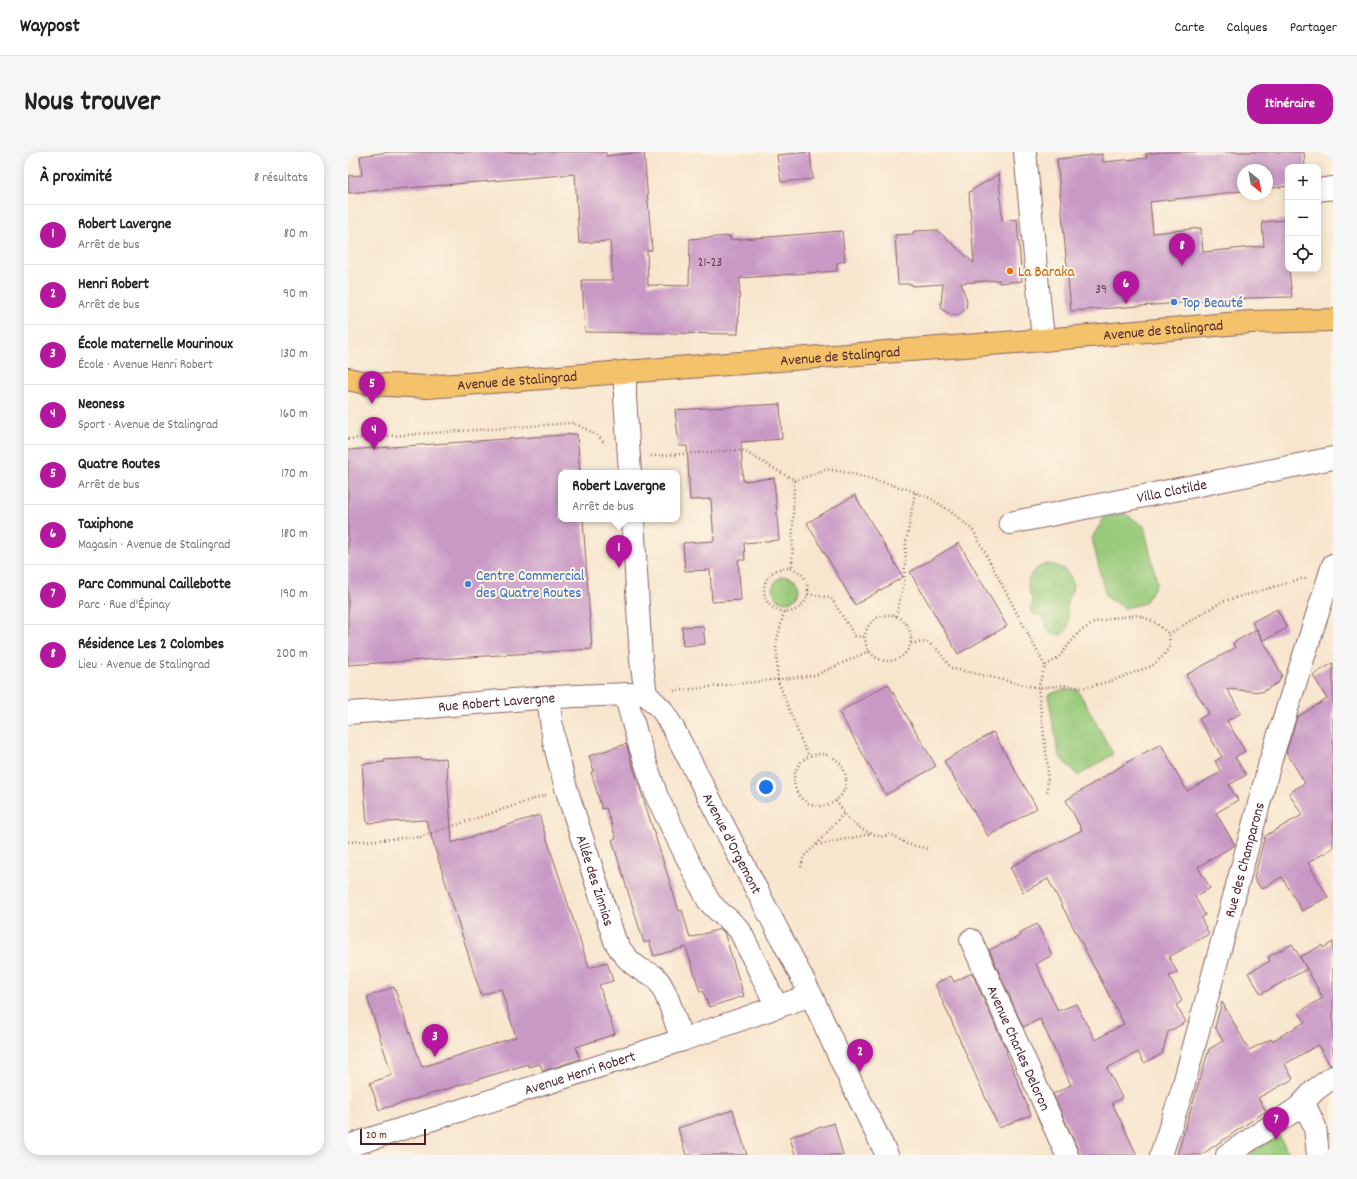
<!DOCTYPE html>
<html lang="fr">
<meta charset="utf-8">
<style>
:root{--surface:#fff;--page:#f6f6f6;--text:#222;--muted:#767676;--line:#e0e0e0;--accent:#b5179e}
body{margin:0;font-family:Dekko,sans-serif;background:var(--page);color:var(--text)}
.controls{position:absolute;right:12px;top:12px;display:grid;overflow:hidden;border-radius:8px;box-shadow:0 2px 10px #0003}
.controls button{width:36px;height:36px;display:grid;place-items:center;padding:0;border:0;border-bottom:1px solid var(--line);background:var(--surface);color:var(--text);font:20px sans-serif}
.compass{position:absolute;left:889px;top:12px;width:36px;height:36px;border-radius:50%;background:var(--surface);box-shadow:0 2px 10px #0003;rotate:149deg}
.scale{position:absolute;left:12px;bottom:10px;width:66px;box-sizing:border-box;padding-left:4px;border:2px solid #4a1f2b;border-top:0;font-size:11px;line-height:14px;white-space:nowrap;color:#4a1f2b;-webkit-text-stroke:3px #fcf5e5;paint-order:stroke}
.you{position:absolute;left:418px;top:635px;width:14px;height:14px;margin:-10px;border:3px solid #fff;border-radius:50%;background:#1a73e8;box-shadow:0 0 0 6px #1a73e833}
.badge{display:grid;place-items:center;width:26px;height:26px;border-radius:50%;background:var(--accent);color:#fff;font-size:13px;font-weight:700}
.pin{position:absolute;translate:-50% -33px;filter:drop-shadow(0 1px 2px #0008)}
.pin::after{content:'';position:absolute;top:21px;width:14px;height:12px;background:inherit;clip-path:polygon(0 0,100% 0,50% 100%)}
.popup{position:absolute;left:210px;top:318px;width:122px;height:52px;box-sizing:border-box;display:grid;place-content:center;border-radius:8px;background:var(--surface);filter:drop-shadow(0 1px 3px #0005);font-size:13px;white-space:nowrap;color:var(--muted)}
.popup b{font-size:15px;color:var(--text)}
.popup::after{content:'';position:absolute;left:50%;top:100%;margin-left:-8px;border:8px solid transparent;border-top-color:var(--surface)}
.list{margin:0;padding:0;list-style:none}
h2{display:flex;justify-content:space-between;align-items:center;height:52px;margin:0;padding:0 16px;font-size:17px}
h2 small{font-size:13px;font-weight:400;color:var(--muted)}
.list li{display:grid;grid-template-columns:26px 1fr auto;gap:12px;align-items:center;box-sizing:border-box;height:60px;padding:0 16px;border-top:1px solid var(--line)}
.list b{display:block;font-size:15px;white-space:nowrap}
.list p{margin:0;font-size:13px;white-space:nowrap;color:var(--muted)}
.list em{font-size:13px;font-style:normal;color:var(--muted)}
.icon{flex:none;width:22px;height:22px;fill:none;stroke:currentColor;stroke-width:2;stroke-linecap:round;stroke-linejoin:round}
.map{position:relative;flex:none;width:985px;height:1003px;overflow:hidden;border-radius:16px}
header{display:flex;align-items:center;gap:24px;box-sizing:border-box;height:56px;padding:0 20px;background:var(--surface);border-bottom:1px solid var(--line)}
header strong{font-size:19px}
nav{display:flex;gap:22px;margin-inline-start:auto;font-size:14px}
.intro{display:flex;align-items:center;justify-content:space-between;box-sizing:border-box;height:96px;padding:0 24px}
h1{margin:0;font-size:28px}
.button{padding:10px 18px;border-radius:16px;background:var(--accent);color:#fff;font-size:14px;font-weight:700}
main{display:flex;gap:24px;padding:0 24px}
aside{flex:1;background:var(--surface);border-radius:16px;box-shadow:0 2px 10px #0003}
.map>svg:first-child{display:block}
.green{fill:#98ca7a;stroke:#717452}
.building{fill:#c999c6}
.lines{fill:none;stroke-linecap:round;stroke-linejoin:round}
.minor-casing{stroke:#876464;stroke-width:24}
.major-casing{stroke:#876464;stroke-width:24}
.path{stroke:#876464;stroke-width:2.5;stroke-dasharray:1 3;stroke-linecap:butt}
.minor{stroke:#fff;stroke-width:22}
.major{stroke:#f3c26a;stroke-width:22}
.food-dot{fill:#e8710a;stroke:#fcf5e5;stroke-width:1.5}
.shop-dot{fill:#3f7fe0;stroke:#fcf5e5;stroke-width:1.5}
.labels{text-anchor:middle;stroke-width:4;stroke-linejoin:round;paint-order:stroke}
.number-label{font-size:13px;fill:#6a3e52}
.food-label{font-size:15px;fill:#c56008;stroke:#fcf5e5;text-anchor:start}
.shop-label{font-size:15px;fill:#366cbe;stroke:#fcf5e5;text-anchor:start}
.street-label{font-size:15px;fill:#4a1f2b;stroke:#fcf5e5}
</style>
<header>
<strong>Waypost</strong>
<nav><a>Carte</a><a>Calques</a><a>Partager</a></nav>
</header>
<div class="intro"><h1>Nous trouver</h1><a class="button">Itinéraire</a></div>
<main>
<aside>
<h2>À proximité<small>8 résultats</small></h2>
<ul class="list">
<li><span class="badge">1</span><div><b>Robert Lavergne</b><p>Arrêt de bus</p></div><em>80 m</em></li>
<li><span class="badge">2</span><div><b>Henri Robert</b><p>Arrêt de bus</p></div><em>90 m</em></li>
<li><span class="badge">3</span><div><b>École maternelle Mourinoux</b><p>École · Avenue Henri Robert</p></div><em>130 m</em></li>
<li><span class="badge">4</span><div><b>Neoness</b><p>Sport · Avenue de Stalingrad</p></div><em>160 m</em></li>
<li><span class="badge">5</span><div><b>Quatre Routes</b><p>Arrêt de bus</p></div><em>170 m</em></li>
<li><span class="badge">6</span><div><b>Taxiphone</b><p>Magasin · Avenue de Stalingrad</p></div><em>180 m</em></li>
<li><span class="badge">7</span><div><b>Parc Communal Caillebotte</b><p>Parc · Rue d'Épinay</p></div><em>190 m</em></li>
<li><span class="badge">8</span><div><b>Résidence Les 2 Colombes</b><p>Lieu · Avenue de Stalingrad</p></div><em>200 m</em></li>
</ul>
</aside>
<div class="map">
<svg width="985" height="1003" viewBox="0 0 985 1003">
<rect width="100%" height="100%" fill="#fcf5e5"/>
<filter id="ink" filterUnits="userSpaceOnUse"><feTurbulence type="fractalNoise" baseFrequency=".025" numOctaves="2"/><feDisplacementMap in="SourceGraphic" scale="8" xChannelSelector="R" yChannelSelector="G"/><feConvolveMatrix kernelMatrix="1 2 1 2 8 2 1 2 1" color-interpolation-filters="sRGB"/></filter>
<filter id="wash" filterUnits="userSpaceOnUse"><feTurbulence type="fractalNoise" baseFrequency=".012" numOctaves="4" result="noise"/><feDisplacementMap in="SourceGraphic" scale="16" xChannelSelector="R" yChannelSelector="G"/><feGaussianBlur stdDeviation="0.9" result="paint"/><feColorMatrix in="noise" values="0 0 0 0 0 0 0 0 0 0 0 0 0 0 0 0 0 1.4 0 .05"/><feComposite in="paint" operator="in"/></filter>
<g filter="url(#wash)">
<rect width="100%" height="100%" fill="#f8e5ce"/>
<g class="green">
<polygon points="776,361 796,374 809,431 797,451 777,456 758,445 744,386 756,366"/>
<path d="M700 412C713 413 728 423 724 438 723 442 720 445 719 450 717 462 727 476 712 483L702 481C697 474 697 460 686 463L682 456C684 454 685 454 685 451 685 447 682 443 681 439 677 425 687 414 700 412Z"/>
<circle cx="438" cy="437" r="13"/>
<polygon points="715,537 730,538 765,602 730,624 711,604 700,543"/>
<polygon points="930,982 942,1003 900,1003"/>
</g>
<g id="blocks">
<g class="building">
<polygon points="41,0 258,0 258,4 296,0 304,98 299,99 300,133 341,134 342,87 382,84 382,88 494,79 497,109 489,111 489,119 392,126 390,182 237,180 234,128 265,128 262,89 231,91 227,22 0,41 0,24 14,23 12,4"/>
<polygon points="462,0 465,27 433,30 429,3"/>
<polygon points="812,0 956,0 957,15 940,15 940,34 919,37 919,18 895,18 895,39 802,50 805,81 853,76 855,100 916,94 914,70 937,68 940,102 940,117 941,117 944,145 902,146 723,159 709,7 754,2 755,10 799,6 798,2"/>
<polygon points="651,22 654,69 669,67 674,129 651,131 651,128 613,131 619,149 618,156 612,163 603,163 594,157 593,152 595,132 564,134 564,132 550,132 547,83 565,82 566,79 589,78 626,111 621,40"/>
<polygon points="432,252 434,287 393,290 395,329 426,326 431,388 396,391 397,408 390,408 393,448 364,450 362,418 337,419 335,391 366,389 363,347 342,348 339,294 331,294 327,258"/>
<polygon points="229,282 232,321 213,321 213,367 235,367 244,497 0,513 0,298"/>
<polygon points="507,343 555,425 507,453 459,371"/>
<polygon points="611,391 659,474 610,502 562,420"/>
<polygon points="929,457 939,476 915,489 904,470"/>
<polygon points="355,474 357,492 335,494 334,475"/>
<polygon points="909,477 934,523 931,530 914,540 879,537 893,561 879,569 897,599 887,605 898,623 881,633 890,648 868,661 887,693 850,715 862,736 847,745 857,763 853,766 861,782 821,805 829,820 821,824 834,849 828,853 838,870 820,880 814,902 796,911 790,900 759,916 774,946 764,951 789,1003 731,1003 730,998 705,942 723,933 692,867 675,875 641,798 672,784 671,781 689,772 704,803 688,812 710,859 728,852 747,888 776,872 700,727 675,740 662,715 734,678 718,648 788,605 813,592 839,639 873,620 867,609 874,605 851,567 861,561 838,523 887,496 885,491"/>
<polygon points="985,511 985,696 960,711 980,745 954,759 934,725 913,737 906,726 917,684 954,663 941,641 957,631 938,600 949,565 979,547 965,523"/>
<polygon points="540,532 588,614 538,643 491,560"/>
<polygon points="645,580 689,656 640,684 596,609"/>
<polygon points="278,592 331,759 334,758 342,786 372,777 376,780 396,844 361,855 355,839 352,840 338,795 306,804 301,789 296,791 264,688 268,686 258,656 254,657 243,620 246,619 241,604"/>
<polygon points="73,606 73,608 98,606 104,691 191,663 241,816 259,810 265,829 251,833 267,882 228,895 232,907 195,919 192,912 181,915 180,912 31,958 22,931 44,923 19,845 46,835 74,915 168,885 153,837 133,843 78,668 19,671 14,612 37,610 36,608"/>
<polygon points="985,790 985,913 982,913 970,893 937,912 945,927 910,946 918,959 853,1003 829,1003 861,897 875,889 867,875 874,850 901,898 923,887 924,889 957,870 951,860 975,846 959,817 913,842 900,821 922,809 920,805 944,792 959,817 952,805 974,793 975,796"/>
<polygon points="624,821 659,900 658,900 683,963 651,976 587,832 603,824 606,830"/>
<polygon points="385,958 399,1003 338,1003 330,976"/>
<polygon points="486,971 495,1003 447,1003 442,985"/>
</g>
</g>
</g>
<g filter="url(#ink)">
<use href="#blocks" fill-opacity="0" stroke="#876464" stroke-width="1"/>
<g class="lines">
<g class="minor-casing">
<g id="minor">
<polyline points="677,0 695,188"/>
<polyline points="970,38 985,36"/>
<polyline points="277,220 277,245 282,321"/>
<path id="s1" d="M285 367 293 508 298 542 314 558 324 574 463 843 504 932 539 1003"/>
<path id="s2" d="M662 371 985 306"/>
<path d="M277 542 290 588 309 645 360 748C369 761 383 767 392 779L429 855"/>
<path id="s3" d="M200 546 206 590 218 636 267 789C273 800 281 810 292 817 297 820 303 821 308 826 319 837 328 873 334 888"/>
<path id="s4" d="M0 561C97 555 194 543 291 542"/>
<path id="s5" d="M623 788 719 1003"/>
<polyline points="956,951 967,975 970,1003"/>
<path id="s6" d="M0 994 334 888 463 843"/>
<path id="s7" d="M813 1003 834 939 923 607 985 413"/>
<polyline points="879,1003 950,956 967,938 985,925"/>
</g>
</g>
<g class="major-casing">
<g id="major">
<path id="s8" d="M0 227 22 232 79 235 695 188 903 170 985 168"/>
</g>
</g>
<g class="path">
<path d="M0 287 224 271C235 275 250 282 257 292"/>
<polyline points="303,304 394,298 446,328 444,416"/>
<polyline points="446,328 461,324 478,317 501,321 559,337 582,346 602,359 625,378 697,514 690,536 700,616 699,641"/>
<circle cx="438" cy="438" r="22"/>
<polyline points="460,442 483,446 507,484 516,485"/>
<polyline points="436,460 428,492 430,529 455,593 461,604"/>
<circle cx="540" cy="486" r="23"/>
<polyline points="548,464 556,431 558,391 567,340"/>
<polyline points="821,482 873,450 953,427 958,427"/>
<polyline points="563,491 579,490 590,498 603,516 690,536 716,533 735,536 763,529 804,514 816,503 822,494 821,482 806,470 790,463 765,466 747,470 731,480 710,506 697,514"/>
<polyline points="326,539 468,523 521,499"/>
<circle cx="472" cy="628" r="26"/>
<polyline points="488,649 501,668 515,678 533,685 543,682 559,692 581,697"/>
<polyline points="0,690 72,685 198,643"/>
<polyline points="469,693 522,682"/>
<polyline points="453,715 456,704 468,693 496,661"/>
</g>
<use href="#minor" class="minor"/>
<use href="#major" class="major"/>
</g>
</g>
<circle class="food-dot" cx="662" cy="119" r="4"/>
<g class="shop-dot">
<circle cx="826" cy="150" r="4"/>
<circle cx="120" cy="432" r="4"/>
</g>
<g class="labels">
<g class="number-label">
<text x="362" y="114">21-23</text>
<text x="753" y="141">39</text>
</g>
<g class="food-label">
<text x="670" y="124">La Baraka</text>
</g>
<g class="shop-label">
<text x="834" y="155">Top Beauté</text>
<text x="128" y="428">Centre Commercial<tspan x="128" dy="17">des Quatre Routes</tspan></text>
</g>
<g class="street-label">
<text dy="5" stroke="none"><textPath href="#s8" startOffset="818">Avenue de Stalingrad</textPath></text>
<text dy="5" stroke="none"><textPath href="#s8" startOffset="494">Avenue de Stalingrad</textPath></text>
<text dy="5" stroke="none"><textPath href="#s8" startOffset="170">Avenue de Stalingrad</textPath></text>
<text dy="5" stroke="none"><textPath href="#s2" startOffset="165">Villa Clotilde</textPath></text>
<text dy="5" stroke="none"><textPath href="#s4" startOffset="149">Rue Robert Lavergne</textPath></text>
<text dy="5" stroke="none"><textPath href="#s1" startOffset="349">Avenue d'Orgemont</textPath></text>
<text dy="5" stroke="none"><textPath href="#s7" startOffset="307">Rue des Champarons</textPath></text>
<text dy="5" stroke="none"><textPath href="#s3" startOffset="189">Allée des Zinnias</textPath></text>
<text dy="5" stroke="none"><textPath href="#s5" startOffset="118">Avenue Charles Deloron</textPath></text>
<text dy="5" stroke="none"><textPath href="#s6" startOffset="243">Avenue Henri Robert</textPath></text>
</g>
</g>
</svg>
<div class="controls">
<button>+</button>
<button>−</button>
<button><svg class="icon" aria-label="locate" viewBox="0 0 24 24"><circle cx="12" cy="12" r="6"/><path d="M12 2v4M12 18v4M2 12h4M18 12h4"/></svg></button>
</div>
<svg class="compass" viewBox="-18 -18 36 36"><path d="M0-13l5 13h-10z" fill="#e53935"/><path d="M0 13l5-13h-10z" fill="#767676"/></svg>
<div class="scale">20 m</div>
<div class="you"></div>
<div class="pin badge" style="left:271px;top:416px">1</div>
<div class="popup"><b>Robert Lavergne</b>Arrêt de bus</div>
<div class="pin badge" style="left:512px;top:920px">2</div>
<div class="pin badge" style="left:87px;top:905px">3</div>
<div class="pin badge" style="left:26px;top:298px">4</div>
<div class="pin badge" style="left:24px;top:252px">5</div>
<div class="pin badge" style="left:778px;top:152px">6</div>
<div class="pin badge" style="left:928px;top:988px">7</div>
<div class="pin badge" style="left:834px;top:114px">8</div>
</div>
</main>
